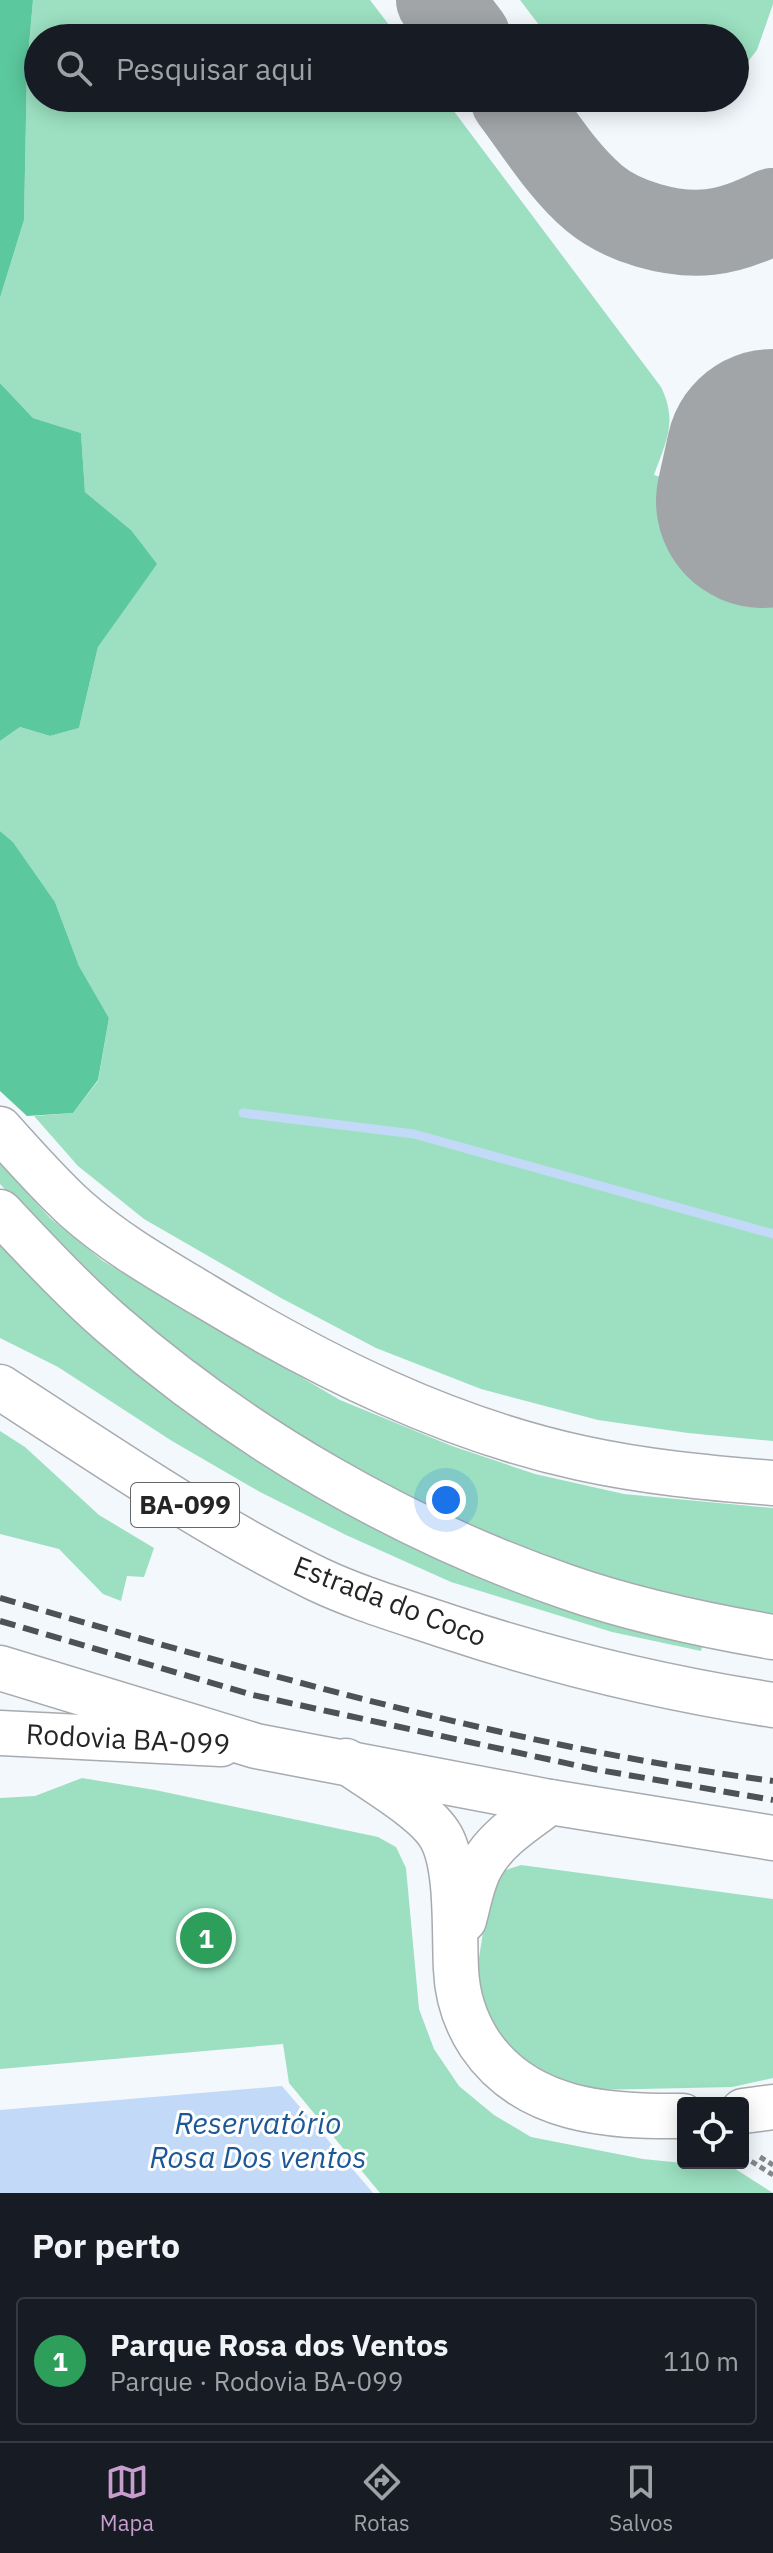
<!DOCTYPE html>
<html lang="pt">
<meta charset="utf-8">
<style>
:root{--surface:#171b24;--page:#242831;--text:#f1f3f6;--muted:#9ea1a6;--line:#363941;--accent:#c79dcd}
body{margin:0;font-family:"IBM Plex Sans",sans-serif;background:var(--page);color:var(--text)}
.controls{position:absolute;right:24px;bottom:24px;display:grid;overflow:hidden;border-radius:8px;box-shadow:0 4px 20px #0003}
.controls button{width:72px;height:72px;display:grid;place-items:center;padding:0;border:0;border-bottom:2px solid var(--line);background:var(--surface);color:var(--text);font:40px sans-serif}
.you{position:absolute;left:446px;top:1500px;width:28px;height:28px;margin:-20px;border:6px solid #fff;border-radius:50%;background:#1a73e8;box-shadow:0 0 0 12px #1a73e833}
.badge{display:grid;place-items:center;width:52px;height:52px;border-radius:50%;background:var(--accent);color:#fff;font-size:26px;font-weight:700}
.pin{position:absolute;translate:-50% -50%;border:4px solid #fff;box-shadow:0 2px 8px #0006}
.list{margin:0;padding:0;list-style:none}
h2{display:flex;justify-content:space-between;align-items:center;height:104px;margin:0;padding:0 32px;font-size:34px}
h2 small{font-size:26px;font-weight:400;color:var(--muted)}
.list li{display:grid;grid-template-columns:52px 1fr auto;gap:24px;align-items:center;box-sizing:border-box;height:128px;margin:0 16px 16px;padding:0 16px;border:2px solid var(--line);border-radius:8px}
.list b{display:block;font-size:30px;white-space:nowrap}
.list p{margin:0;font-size:26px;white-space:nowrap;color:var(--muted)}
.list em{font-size:26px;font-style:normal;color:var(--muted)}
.icon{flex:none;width:44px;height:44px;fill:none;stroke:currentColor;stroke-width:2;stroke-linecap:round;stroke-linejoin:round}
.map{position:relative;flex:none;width:773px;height:2193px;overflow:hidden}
.search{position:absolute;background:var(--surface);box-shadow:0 4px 20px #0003;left:24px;right:24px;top:24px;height:88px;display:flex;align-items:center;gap:20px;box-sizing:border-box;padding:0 28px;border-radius:44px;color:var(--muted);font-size:30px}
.sheet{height:248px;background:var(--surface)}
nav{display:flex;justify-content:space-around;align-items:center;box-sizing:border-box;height:112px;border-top:2px solid var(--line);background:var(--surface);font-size:22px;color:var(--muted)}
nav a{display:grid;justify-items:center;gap:4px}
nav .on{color:var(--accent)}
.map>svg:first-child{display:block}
.green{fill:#9ce0c1}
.forest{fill:#5cc89d}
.water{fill:#c2daf7}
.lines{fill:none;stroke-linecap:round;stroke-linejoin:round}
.stream{stroke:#c2daf7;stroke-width:9}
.taxiway{stroke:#a1a5a8;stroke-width:86}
.runway{stroke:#a1a5a8;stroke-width:214}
.tertiary-casing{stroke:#a7abb0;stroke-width:47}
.secondary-casing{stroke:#a7abb0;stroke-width:47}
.trunk-casing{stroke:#a7abb0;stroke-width:47}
.path{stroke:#84888a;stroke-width:5;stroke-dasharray:6 4;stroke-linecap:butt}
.tertiary{stroke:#fff;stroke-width:44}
.secondary{stroke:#fff;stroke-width:44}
.trunk{stroke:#fff;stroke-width:44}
.rail{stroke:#4f5254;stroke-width:6;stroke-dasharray:16 8;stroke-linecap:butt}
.labels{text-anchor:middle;stroke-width:6;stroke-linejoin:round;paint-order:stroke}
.shield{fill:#fff;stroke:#656667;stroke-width:2}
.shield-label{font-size:26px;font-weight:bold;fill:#232526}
.street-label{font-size:28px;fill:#232526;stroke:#fff}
.water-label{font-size:30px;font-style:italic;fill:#1c5796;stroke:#fff}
</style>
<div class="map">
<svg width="773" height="2193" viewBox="0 0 773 2193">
<rect width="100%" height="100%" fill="#f3f8fc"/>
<g class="green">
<path d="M33 0H370L399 38H38V98H444L661 387C678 422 666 441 654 475L773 508V1441L688 1433 598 1420 481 1389 376 1348 281 1298 144 1219 78 1166 34 1116 73 1113 98 1081 109 1018 79 966 55 902 13 842 0 831V741L20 727 50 736 79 728 98 647 156 564 131 530 85 492 81 433 33 418 0 383V298L24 220 27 68Z"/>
<polygon points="520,0 773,0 773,4 757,50 735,78 735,38 549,38"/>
<polygon points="614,98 713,98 710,101 656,110"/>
<polygon points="0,1163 50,1218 103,1261 340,1400 452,1446 535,1474 624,1494 773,1508 773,1619 692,1605 535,1555 356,1474 170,1349 34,1221 0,1184"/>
<polygon points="0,1244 22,1267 186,1410 703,1643 701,1651 612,1632 451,1582 346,1535 260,1492 172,1441 58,1367 0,1338"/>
<polygon points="0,1431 25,1447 99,1515 154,1548 144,1577 127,1576 121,1601 103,1594 59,1549 0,1534"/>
<polygon points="82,1778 155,1790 378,1837 396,1847 406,1868 419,2009 434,2049 459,2086 494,2115 531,2137 643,2159 683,2163 726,2163 773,2193 380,2193 289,2083 283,2044 0,2069 0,1798 35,1796"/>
<polygon points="521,1865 773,1899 773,2078 732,2087 595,2090 549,2078 515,2058 484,2021 476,1977 489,1894 503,1871"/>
</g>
<g class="forest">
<polygon points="0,0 33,0 27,68 24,220 0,298"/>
<polygon points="0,383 33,418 81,433 85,492 131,530 157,564 98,647 79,728 50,736 20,727 0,741"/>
<polygon points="0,831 13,842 55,902 79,966 109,1018 98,1080 73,1113 27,1116 0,1091"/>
</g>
<polygon class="water" points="282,2086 373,2193 0,2193 0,2110"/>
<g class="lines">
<polyline class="stream" points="243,1113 414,1134 773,1234"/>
<g class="taxiway">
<polyline points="439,0 468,38"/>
<path d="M513 98C538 131 562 171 594 198 623 222 672 236 710 232 732 230 753 221 773 211"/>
</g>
<polyline class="runway" points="763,501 773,456"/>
<g class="tertiary-casing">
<g id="tertiary">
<path d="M346 1761C372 1780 426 1810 441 1837 458 1867 454 1933 456 1969 457 1996 465 2021 480 2044 526 2112 608 2117 683 2116"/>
<path d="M464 1920C469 1902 472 1882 481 1866 496 1838 526 1820 550 1802"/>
<polyline points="743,2111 773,2107"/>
</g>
</g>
<g class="secondary-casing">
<g id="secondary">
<path d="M0 1129C24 1156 48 1183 75 1208 114 1243 160 1269 205 1296 321 1366 447 1429 581 1458 645 1472 708 1478 773 1483"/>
<path d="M0 1212C36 1250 72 1289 112 1324 243 1438 402 1530 567 1587 633 1610 703 1625 773 1637"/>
<polyline points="0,1733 221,1744"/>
</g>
</g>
<g class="trunk-casing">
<g id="trunk">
<path d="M0 1387C104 1454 206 1525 317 1579 359 1599 405 1612 449 1627 555 1662 662 1688 773 1705"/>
<polyline points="0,1668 256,1746 550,1802 773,1838"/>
</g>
</g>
<g class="path">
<polyline points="743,2156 773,2175"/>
<polyline points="760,2157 773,2165"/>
</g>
<use href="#tertiary" class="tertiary"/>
<use href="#secondary" class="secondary"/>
<use href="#trunk" class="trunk"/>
<g class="rail">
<path d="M0 1598C254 1672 510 1746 773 1781"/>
<polyline points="0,1621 253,1695 593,1769 773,1800"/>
</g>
</g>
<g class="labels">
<rect class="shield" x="131" y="1483" width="108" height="44" rx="6"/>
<g class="shield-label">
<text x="185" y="1514">BA-099</text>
</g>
<g class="street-label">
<text transform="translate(390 1601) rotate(21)" y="10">Estrada do Coco</text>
<text transform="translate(128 1739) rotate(3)" y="10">Rodovia BA-099</text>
</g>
<g class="water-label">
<text x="258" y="2134">Reservatório<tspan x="258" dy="34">Rosa Dos ventos</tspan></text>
</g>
</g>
</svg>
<div class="controls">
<button><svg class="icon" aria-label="locate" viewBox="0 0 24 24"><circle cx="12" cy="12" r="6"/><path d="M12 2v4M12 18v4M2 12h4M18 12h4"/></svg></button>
</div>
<div class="you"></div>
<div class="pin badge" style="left:206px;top:1938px;background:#2e9e5b">1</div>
<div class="search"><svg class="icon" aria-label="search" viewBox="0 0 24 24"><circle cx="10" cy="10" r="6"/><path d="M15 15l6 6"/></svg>Pesquisar aqui</div>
</div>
<section class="sheet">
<h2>Por perto<small></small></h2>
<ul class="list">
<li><span class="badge" style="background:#2e9e5b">1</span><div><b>Parque Rosa dos Ventos</b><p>Parque · Rodovia BA-099</p></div><em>110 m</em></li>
</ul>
</section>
<nav>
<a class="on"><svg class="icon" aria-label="map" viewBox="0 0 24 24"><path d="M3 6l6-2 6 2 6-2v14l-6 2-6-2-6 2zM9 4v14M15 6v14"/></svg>Mapa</a>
<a><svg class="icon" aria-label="directions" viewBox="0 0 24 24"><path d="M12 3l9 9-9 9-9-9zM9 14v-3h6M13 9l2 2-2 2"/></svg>Rotas</a>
<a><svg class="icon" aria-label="saved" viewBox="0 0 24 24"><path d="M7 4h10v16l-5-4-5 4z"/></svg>Salvos</a>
</nav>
